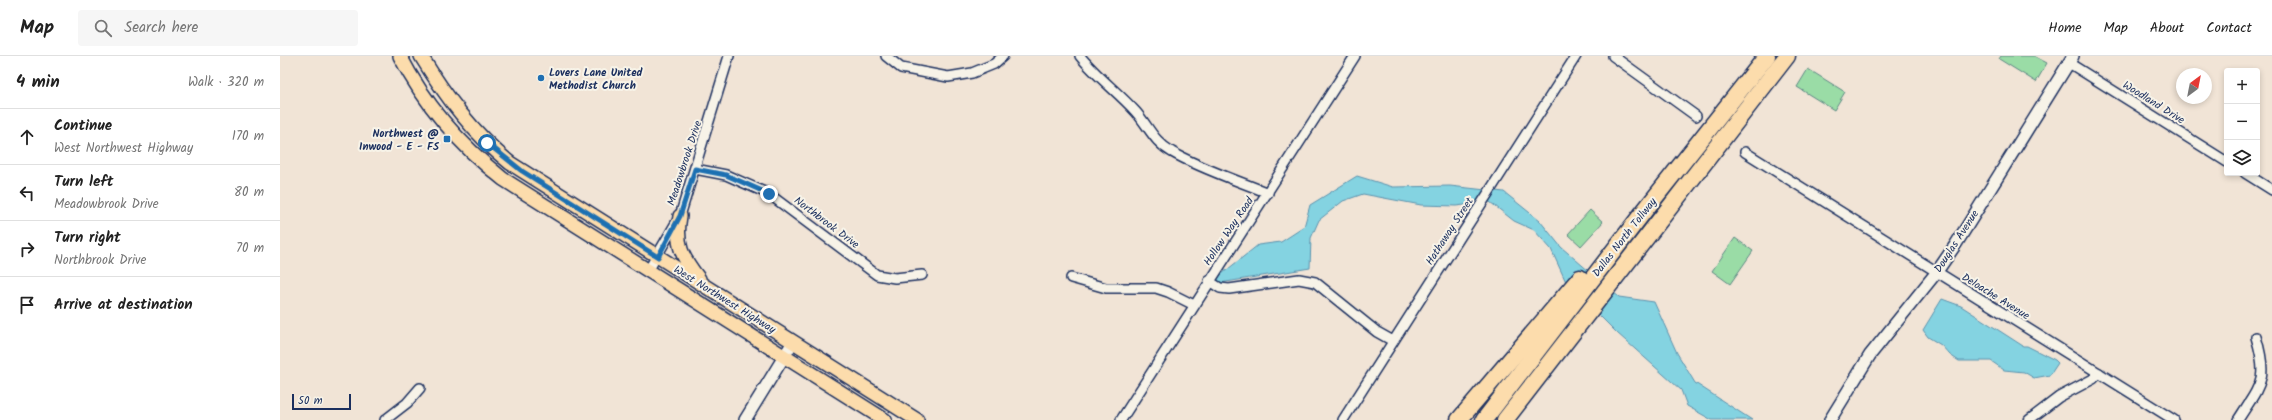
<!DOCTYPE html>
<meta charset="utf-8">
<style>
:root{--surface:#fff;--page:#f6f6f6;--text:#222;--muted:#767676;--line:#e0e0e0}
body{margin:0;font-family:Kalam,sans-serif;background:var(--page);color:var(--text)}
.controls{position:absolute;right:12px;top:12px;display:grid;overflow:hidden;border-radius:4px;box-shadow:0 2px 6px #0003}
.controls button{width:36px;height:36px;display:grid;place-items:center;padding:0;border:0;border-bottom:1px solid var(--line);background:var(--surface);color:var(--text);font:20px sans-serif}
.compass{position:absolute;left:1896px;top:12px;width:36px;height:36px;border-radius:50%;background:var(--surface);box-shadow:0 2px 6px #0003;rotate:32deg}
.scale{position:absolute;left:12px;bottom:10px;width:59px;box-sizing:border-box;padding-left:4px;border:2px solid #1b2f5e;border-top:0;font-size:11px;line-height:14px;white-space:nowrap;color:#1b2f5e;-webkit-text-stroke:3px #f7f3e8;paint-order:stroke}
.stop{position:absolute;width:12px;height:12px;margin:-9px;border:3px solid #1f6fb2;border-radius:50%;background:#fff}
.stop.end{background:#1f6fb2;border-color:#fff;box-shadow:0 1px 4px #0008}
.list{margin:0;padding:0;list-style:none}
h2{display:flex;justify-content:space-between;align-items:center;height:52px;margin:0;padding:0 16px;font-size:17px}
h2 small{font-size:13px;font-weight:400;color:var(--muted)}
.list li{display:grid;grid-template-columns:26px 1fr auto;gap:12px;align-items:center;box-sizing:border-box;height:56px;padding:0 16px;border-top:1px solid var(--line)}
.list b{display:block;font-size:15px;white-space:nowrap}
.list p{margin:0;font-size:13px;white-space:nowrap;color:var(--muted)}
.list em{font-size:13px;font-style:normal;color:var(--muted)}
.icon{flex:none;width:22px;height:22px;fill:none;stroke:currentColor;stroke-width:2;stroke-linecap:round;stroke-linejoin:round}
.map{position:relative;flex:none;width:1992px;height:364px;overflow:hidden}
header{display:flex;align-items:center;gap:24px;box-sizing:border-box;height:56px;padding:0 20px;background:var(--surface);border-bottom:1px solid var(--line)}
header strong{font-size:19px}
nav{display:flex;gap:22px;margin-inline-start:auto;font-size:14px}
.search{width:280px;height:36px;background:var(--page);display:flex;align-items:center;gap:10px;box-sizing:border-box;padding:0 14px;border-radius:4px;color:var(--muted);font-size:15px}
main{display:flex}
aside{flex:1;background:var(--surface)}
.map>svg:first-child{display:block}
.green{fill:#9adca6;stroke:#5a8682}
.water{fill:#84d3e1;stroke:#5a91ad}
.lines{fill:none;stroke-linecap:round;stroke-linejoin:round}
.minor-casing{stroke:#1b2f5e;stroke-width:12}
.tertiary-casing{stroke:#1b2f5e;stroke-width:14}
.primary-casing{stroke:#1b2f5e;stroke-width:16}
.motorway-casing{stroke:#1b2f5e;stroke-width:19}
.minor{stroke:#f7f3e8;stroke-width:9}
.tertiary{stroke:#f7f3e8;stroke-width:11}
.primary{stroke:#fcdcac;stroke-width:13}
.motorway{stroke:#fcdcac;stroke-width:16}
.route{stroke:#1f6fb2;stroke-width:5}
.poi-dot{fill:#1f6fb2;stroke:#f7f3e8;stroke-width:1.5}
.labels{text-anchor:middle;stroke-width:4;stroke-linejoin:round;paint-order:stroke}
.poi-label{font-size:11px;font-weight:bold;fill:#1b2f5e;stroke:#f7f3e8;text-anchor:start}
.street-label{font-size:11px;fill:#1b2f5e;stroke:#f7f3e8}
</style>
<header>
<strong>Map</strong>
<div class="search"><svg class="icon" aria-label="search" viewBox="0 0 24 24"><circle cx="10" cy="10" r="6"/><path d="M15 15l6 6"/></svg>Search here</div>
<nav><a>Home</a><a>Map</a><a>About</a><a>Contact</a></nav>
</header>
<main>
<aside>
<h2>4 min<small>Walk · 320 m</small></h2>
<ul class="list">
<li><svg class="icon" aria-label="ahead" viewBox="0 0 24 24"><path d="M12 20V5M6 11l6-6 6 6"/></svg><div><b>Continue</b><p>West Northwest Highway</p></div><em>170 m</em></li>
<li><svg class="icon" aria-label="left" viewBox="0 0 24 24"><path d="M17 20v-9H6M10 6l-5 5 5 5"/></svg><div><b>Turn left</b><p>Meadowbrook Drive</p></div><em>80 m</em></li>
<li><svg class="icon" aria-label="right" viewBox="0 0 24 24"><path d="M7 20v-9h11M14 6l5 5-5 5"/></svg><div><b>Turn right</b><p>Northbrook Drive</p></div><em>70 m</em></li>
<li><svg class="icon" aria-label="arrive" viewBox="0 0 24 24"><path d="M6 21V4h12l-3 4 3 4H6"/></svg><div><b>Arrive at destination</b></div></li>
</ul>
</aside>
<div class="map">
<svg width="1992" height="364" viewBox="0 0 1992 364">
<rect width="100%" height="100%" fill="#f1e4d6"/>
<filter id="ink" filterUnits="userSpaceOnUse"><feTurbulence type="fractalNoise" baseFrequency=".025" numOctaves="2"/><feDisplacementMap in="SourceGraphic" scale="8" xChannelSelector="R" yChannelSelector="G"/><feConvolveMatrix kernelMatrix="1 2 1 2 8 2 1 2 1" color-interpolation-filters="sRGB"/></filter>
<g filter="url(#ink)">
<g class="green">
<polygon points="1721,0 1754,0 1767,7 1756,26 1719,3"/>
<polygon points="1528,13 1565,36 1554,54 1517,31"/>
<polygon points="1310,154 1323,166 1301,190 1288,178"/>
<polygon points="1455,182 1473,195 1450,228 1432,215"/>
</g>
<g class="water">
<polygon points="1077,120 1113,131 1170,130 1224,136 1260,165 1281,191 1339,241 1374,246 1397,297 1415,327 1472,364 1432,364 1407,350 1401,334 1337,277 1286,226 1271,193 1254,174 1234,165 1210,146 1176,150 1141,149 1083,138 1063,145 1039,164 1031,182 1030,212 928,229 978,189 1001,186 1024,171 1030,149"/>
<polygon points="1662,243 1681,250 1743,290 1747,290 1775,304 1778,307 1770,319 1754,322 1744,316 1724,314 1711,305 1679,305 1670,299 1661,289 1648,281 1643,274"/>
</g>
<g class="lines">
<g class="minor-casing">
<g id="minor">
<polyline points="606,0 621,12 668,21 692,17 714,8 723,0"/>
<path d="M800 0C817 21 838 36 856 56 869 71 874 86 892 96 919 112 959 125 988 137"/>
<polyline points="1333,0 1416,60"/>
<polyline points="1789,7 1947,106"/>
<polyline points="1465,96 1894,364"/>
<polyline points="415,113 446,119 489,138 597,219 615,222 642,219"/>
<polyline points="1965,117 1992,134"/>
<polyline points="368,215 400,160 449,0"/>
<polyline points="791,222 826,232 876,232 888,236 914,249"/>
<polyline points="929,225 940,232 949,233 1019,223 1035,226 1097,276 1113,285"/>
<polyline points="105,364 127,347 140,332"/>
<polyline points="841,364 1075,0"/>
<polyline points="1063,364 1296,0"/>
<polyline points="1749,364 1779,341 1813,323 1819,317"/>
<path d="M1958 364C1980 329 1989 324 1976 281"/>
</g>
</g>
<g class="tertiary-casing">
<g id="tertiary">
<polyline points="465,364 513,286"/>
<polyline points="1550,364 1590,299 1656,217 1676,188 1793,0"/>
</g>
</g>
<g class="primary-casing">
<g id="primary">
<path d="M120 0C145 49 180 89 223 123L605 364"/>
<path d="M141 0C166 41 193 77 230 107L637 364"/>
<path d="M400 160C395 189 402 201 419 223"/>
</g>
</g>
<g class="motorway-casing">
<g id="motorway">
<polyline points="1179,364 1300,222"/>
<polyline points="1204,364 1365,154 1487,0"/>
<polyline points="1225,364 1507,0"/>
</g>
</g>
<use href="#minor" class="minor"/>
<use href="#tertiary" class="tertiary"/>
<use href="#primary" class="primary"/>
<use href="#motorway" class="motorway"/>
</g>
</g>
<g class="lines" filter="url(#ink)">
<polyline class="route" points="207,87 242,115 378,201 400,160 415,113 446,119 489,138"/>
</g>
<g class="poi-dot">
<circle cx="261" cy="22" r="4"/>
<rect x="163" y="79" width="8" height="8" rx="2"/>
</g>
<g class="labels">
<g class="poi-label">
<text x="269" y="20">Lovers Lane United<tspan x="269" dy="13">Methodist Church</tspan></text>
<text x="159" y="81" text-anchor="end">Northwest @<tspan x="159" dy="13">Inwood - E - FS</tspan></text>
</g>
<g class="street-label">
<text transform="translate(1874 46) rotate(32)" y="4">Woodland Drive</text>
<text transform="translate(404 107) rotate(-72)" y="4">Meadowbrook Drive</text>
<text transform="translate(547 166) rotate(37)" y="4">Northbrook Drive</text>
<text transform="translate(948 175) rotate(-56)" y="4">Hollow Way Road</text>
<text transform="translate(1169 175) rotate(-57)" y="4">Hathaway Street</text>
<text transform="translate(1344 181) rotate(-52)" y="4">Dallas North Tollway</text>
<text transform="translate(1676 185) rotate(-57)" y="4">Douglas Avenue</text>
<text transform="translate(1716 240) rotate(32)" y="4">Deloache Avenue</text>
<text transform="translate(445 243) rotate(32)" y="4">West Northwest Highway</text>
</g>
</g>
</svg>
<div class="controls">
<button>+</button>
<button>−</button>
<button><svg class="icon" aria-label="layers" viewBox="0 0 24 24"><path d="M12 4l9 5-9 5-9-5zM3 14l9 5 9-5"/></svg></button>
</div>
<svg class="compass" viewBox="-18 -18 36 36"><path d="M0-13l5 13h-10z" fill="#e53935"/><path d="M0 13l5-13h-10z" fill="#767676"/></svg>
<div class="scale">50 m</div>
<div class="stop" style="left:207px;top:87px"></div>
<div class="stop end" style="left:489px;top:138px"></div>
</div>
</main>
